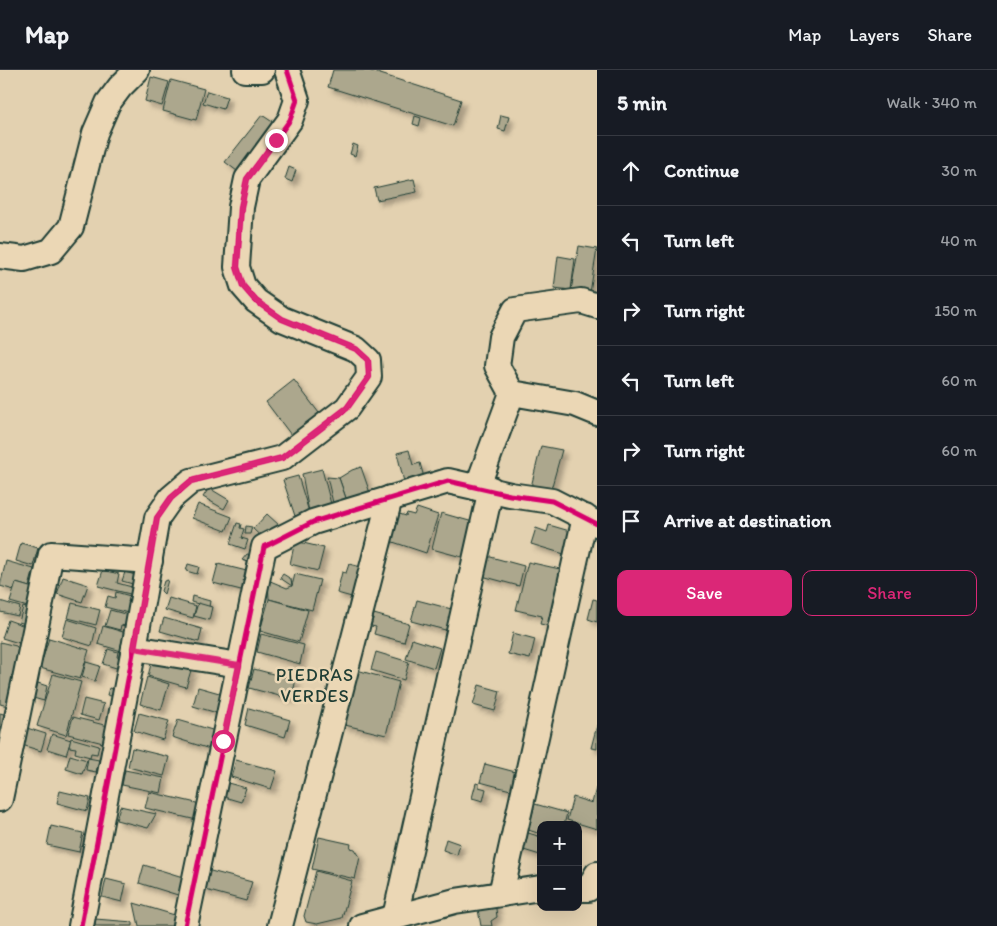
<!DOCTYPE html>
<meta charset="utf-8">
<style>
:root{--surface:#171b24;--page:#20242c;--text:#f1f3f6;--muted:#9ea1a6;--line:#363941;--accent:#db2777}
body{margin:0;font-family:Itim,sans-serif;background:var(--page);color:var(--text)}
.controls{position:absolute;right:15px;bottom:15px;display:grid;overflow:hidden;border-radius:10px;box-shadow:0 5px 20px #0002}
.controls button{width:45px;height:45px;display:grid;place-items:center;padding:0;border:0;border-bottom:1px solid var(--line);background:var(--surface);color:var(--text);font:25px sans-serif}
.stop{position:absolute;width:15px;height:15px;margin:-11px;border:4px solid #db2777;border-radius:50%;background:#fff}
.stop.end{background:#db2777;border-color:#fff;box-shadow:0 1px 5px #0008}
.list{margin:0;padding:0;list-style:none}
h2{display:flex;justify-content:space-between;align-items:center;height:65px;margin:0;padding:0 20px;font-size:21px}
h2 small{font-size:16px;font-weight:400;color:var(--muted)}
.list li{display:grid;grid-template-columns:32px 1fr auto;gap:15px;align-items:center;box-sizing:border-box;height:70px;padding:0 20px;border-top:1px solid var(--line)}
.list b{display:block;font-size:19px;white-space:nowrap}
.list em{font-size:16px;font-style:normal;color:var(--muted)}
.actions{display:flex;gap:10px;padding:15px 20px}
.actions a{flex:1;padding:11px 0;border:1px solid var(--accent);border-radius:10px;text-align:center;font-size:18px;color:var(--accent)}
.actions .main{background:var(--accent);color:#fff}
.icon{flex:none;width:28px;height:28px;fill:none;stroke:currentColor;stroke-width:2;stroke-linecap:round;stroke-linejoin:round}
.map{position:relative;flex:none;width:597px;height:856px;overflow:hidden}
header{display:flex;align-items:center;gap:30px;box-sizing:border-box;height:70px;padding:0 25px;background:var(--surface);border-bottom:1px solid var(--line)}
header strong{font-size:24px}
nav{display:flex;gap:28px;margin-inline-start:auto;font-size:18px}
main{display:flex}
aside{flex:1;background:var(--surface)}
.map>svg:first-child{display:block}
.building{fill:#aca78d;stroke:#1f3d34;filter:url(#shadow)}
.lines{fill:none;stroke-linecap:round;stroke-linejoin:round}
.minor-casing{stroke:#1f3d34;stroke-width:28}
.minor{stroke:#ebd7b5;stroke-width:24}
.cycleway-casing{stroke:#ebd7b5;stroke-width:8}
.cycleway{stroke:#d6006c;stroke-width:5}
.route{stroke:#db2777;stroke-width:6}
.labels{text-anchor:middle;stroke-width:5;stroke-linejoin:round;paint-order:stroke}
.neighbourhood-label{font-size:18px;letter-spacing:1px;fill:#1f3d34;stroke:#ebd7b5}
</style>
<header>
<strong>Map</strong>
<nav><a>Map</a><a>Layers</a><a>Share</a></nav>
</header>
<main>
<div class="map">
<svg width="597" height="856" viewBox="0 0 597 856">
<defs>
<filter id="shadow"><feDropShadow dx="4.5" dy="4.5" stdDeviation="2.5" flood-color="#0004"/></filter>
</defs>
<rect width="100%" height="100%" fill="#e3d1b0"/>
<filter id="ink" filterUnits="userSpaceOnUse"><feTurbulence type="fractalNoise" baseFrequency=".02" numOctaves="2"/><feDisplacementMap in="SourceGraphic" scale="10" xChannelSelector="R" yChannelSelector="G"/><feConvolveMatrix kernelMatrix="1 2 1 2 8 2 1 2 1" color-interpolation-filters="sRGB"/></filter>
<g filter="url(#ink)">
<g class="building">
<polygon points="333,0 368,0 461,30 453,56 328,17"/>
<polygon points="151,7 169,12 162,36 145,31"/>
<polygon points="171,10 204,19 196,50 163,41"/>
<polygon points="207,21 227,27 223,39 203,33"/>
<polygon points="262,45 274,53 237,101 225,92"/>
<polygon points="501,45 509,47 505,61 498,59"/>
<polygon points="415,46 421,48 419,56 413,54"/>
<polygon points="353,74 358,76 355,86 350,84"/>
<polygon points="289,97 296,100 292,112 285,109"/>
<polygon points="414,109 417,122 377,130 374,118"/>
<polygon points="579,176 597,179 590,223 571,220"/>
<polygon points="558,186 575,189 571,220 554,218"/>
<polygon points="294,310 319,343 291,365 266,332"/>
<polygon points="541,376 562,380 550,423 531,417"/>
<polygon points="409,380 413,395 420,393 425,411 405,416 397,383"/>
<polygon points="361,397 370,423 347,431 339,408 352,400"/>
<polygon points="322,399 332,438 309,442 302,404"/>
<polygon points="298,406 309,442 295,446 283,410"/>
<polygon points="327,407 339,408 347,431 334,437"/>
<polygon points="209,418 229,430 224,439 203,427"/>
<polygon points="198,434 232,447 226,461 192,448"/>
<polygon points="417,438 438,445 426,483 384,469 393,442 406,446 407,443 414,445"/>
<polygon points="441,443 473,452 469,489 432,479"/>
<polygon points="267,444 280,456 266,471 253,459"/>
<polygon points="237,453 241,454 240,458 244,459 241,468 248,470 245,479 230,474"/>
<polygon points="549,455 580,464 574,487 531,474 536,458 547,462"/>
<polygon points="246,456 252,457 250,464 245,464"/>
<polygon points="295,471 324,478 318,501 290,494"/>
<polygon points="21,473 38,478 33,496 16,491"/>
<polygon points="247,484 256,486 254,494 242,490"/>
<polygon points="487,486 524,496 519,516 482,506"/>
<polygon points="6,491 34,499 29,517 16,513 14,520 0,516"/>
<polygon points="528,492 569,501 555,557 540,554 542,546 516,540"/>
<polygon points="188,494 199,497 197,504 186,501"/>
<polygon points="218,494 255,503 249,522 213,513"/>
<polygon points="349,494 361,497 359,529 337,523 342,502 346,503"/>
<polygon points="103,500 119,504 117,513 143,520 142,527 98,516"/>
<polygon points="125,502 142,507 140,516 122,511"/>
<polygon points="283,504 291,509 292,516 280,508"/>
<polygon points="295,504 320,510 312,540 269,529 268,510 287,518 292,516"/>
<polygon points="63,507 88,515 82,532 57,524"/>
<polygon points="168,510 164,524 161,521 164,511"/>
<polygon points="16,513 40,520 35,539 10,532"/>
<polygon points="116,522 130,526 128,532 138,535 136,545 105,537 108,526 115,528"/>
<polygon points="192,526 210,531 209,537 191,532"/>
<polygon points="169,528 196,536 193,548 165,540"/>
<polygon points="269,529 308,540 299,572 260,561"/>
<polygon points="593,529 597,530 597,552 588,549"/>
<polygon points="417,530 459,541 453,562 411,551"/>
<polygon points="0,531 20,537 18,546 0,542"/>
<polygon points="72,533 100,540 96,555 68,548"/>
<polygon points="198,533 212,537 209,550 194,546"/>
<polygon points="23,537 36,541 32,556 19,552"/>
<polygon points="110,540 136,547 133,558 121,555 120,560 105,556"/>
<polygon points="374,544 409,554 404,572 374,564 376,557 371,556"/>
<polygon points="164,548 202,559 199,572 160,561"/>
<polygon points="67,549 96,558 92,576 62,567"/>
<polygon points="8,550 25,556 19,573 2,568"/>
<polygon points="103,556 133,565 128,583 98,574"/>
<polygon points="513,563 535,569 530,589 508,584"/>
<polygon points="261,564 304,575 300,594 257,582"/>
<polygon points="49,568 89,580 80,609 40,598"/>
<polygon points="412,569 440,578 434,598 406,589"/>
<polygon points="0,572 16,576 21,582 8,636 0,634"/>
<polygon points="108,579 118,582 117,587 126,590 123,600 103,594"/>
<polygon points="376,582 409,592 404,610 371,600"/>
<polygon points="153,586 192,597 186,617 148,606"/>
<polygon points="86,592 100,596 95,611 82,607"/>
<polygon points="254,599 296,610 291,629 249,618"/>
<polygon points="357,600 399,612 386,665 341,654"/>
<polygon points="53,604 81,612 66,665 37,656"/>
<polygon points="147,607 169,614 161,640 140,634"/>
<polygon points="38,613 47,616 44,631 33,628"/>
<polygon points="479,615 500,621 495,641 473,635"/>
<polygon points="198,617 230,626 224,645 193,636"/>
<polygon points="109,618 121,621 119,628 107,625"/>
<polygon points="84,629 104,634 99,650 80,645"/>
<polygon points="249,638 290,650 285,667 245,655"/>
<polygon points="0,643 11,646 7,664 0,662"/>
<polygon points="139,643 169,651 163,670 134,661"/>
<polygon points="73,647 112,657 107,674 68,664"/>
<polygon points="178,650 219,662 213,680 172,667"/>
<polygon points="597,655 597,679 591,678"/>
<polygon points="27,658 46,664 41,681 22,675"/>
<polygon points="52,664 71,670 66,685 47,679"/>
<polygon points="71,668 99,676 97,684 91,683 90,687 75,683 76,678 69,677"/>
<polygon points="132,678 169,687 164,706 128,697"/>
<polygon points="70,685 87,690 82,704 66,699"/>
<polygon points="88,688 99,690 96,702 86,700"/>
<polygon points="236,690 277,701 271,719 231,707"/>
<polygon points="485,694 523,704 518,722 480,712"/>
<polygon points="125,700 164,708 161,723 122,715"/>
<polygon points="228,713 246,718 241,732 224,727"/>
<polygon points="476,713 479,714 479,717 486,719 483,731 472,728"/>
<polygon points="596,718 597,759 567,750 573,727 592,733"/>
<polygon points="60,721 90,728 87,741 57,733"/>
<polygon points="149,722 205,735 201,751 145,738"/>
<polygon points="535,734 567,743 564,755 541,755 541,764 528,760"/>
<polygon points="120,736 156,744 148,758 116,750"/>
<polygon points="51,756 83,763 79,782 47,775"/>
<polygon points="522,761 541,767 540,785 517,778"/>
<polygon points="319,767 351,774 350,778 355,779 360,787 355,809 312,799"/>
<polygon points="446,769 460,774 457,785 443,780"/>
<polygon points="144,795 186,808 181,826 139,813"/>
<polygon points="207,800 252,812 246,831 202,819"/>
<polygon points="316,801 352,811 342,848 317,854 306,852 304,846"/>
<polygon points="106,809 126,814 122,832 102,827"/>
<polygon points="495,831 497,847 491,851 492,856 481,856 477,834"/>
<polygon points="134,833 178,846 177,856 139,856"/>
<polygon points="95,849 133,852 133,856 95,856"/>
</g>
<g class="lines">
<g class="minor-casing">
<g id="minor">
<polyline points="245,0 262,0"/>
<polyline points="0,186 24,189 51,181 71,157 95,63 108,33 120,17 137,0"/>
<polyline points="512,323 497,296 501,267 515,240 581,231 597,236"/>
<polyline points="477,418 512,323 575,334 597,343"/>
<polyline points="134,578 239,595"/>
<polyline points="0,729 51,484 150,491"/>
<polyline points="578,819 588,819 597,804"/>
<polyline points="501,824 585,447"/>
<polyline points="395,847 491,419"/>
<polyline points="81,856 134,578 157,448 171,428 191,411 282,388 347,338 369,307 368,290 356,279 282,249 256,231 243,216 237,197 241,137 247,109 290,50 297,30 287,0"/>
<polyline points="185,856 264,477 313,452 448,411 510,425 552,431 597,454"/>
<polyline points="280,856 390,428"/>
<polyline points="362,856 455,831 541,818"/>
</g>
</g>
<use href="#minor" class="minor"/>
<g class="cycleway-casing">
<g id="cycleway">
<polyline points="81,856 134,578 157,448 171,428 191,411 282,388 347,338 369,307 368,290 356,279 282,249 256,231 243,216 237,197 241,137 247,109 290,50 297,30 287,0"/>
<polyline points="185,856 264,477 313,452 448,411 510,425 552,431 597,454"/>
</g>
</g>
<use href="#cycleway" class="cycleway"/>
</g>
</g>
<g class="lines" filter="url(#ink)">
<polyline class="route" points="223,671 239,595 134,578 157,448 171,428 191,411 282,388 347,338 369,307 368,290 356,279 282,249 256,231 243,216 237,197 241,137 247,109 276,70"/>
</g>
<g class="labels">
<g class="neighbourhood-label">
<text x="315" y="611">PIEDRAS<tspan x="315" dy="21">VERDES</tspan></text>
</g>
</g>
</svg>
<div class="controls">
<button>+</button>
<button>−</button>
</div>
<div class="stop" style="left:223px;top:671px"></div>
<div class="stop end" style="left:276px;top:70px"></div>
</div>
<aside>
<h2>5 min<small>Walk · 340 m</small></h2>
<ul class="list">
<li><svg class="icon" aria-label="ahead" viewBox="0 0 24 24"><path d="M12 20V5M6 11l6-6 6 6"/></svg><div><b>Continue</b></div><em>30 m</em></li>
<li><svg class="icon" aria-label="left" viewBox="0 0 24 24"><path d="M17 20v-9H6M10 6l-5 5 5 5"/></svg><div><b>Turn left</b></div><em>40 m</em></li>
<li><svg class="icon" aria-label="right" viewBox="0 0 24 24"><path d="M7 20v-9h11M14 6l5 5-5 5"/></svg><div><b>Turn right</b></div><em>150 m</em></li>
<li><svg class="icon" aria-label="left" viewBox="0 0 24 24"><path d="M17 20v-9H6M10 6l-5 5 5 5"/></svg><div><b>Turn left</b></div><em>60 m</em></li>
<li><svg class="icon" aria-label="right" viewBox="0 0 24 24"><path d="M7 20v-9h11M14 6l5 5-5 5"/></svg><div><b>Turn right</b></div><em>60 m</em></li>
<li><svg class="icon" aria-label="arrive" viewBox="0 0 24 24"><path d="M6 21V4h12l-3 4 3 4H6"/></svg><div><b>Arrive at destination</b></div></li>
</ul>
<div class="actions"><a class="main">Save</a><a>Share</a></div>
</aside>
</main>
